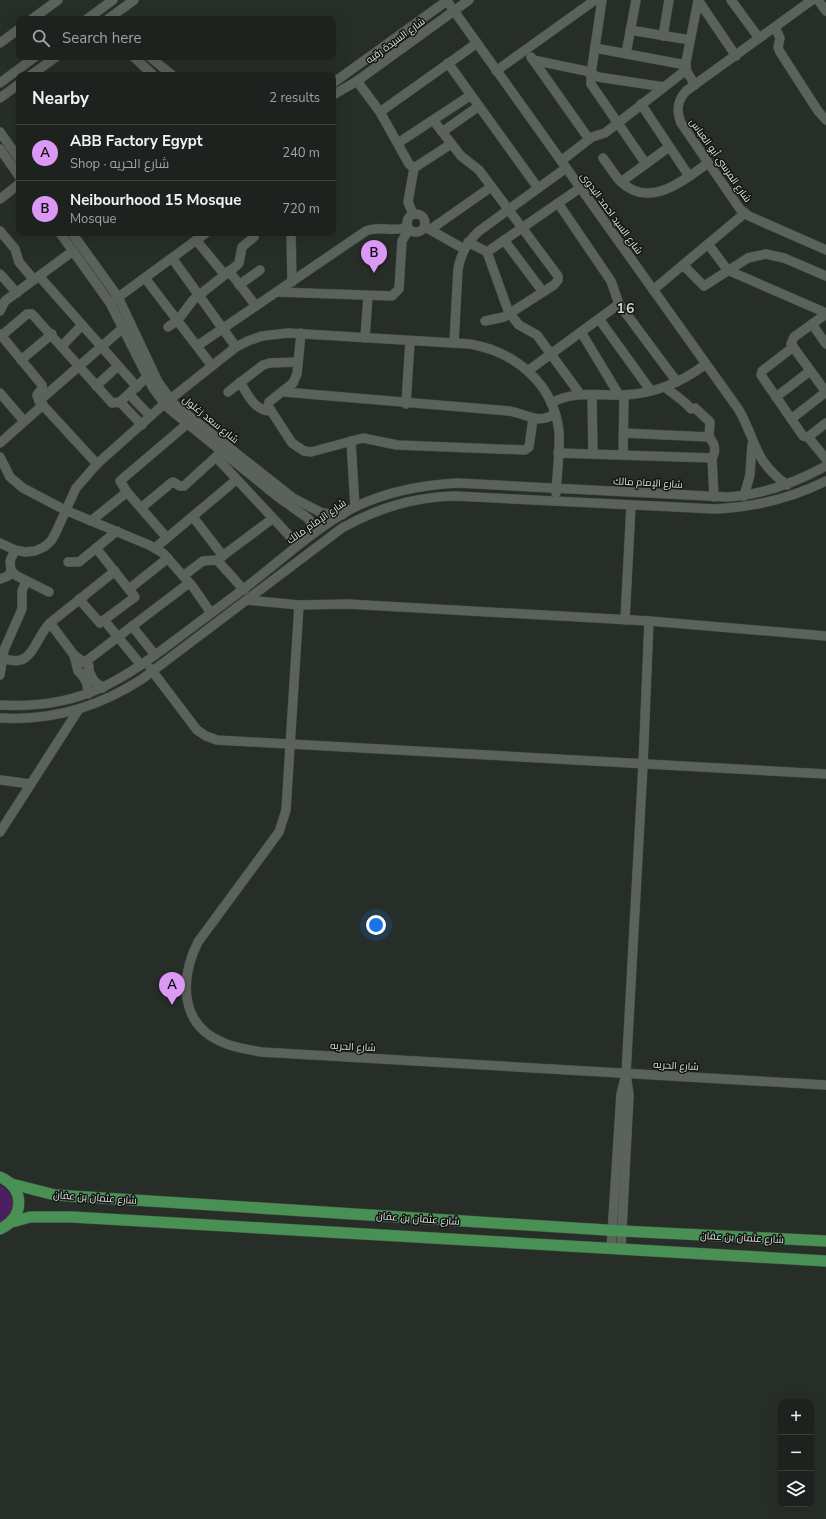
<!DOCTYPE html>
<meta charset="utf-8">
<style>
:root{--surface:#1d221e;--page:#252a27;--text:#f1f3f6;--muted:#a0a4a4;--line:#3b3f3c;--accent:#db99f5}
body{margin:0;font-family:"Nunito Sans",Cairo,sans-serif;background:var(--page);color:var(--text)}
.controls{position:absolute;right:12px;bottom:12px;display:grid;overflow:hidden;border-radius:8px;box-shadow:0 4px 16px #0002}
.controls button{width:36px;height:36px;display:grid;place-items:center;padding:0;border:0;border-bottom:1px solid var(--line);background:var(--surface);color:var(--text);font:20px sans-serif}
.you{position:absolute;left:376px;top:925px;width:14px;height:14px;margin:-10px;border:3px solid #fff;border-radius:50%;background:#1a73e8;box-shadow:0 0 0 6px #1a73e833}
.badge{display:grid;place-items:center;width:26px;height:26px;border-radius:50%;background:var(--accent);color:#111;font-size:13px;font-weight:700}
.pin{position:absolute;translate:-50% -33px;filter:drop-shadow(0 1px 2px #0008)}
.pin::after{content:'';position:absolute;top:21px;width:14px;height:12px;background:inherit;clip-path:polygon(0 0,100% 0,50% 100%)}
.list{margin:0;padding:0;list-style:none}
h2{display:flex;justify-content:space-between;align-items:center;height:52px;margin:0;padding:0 16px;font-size:17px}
h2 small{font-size:13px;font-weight:400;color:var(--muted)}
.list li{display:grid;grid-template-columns:26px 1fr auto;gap:12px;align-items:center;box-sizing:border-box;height:56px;padding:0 16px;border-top:1px solid var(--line)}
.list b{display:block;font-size:15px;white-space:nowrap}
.list p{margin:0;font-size:13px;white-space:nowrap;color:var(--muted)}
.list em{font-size:13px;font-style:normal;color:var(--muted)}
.icon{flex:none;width:22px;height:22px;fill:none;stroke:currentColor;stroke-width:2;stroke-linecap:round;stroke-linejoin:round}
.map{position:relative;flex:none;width:826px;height:1519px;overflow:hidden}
.search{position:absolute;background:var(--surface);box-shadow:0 4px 16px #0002;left:16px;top:16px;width:320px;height:44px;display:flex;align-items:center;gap:10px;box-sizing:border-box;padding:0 14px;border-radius:8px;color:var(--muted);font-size:15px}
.panel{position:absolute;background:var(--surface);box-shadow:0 4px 16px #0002;left:16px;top:72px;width:320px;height:164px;border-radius:8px}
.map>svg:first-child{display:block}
.green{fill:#4e1f5f}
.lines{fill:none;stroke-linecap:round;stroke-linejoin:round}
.minor-casing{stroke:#464b46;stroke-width:10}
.major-casing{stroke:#464b46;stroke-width:12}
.minor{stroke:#5b625b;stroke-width:9}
.major{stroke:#489053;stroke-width:11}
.labels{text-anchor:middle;stroke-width:3;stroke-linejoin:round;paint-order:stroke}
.street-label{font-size:10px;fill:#dfe3df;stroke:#121512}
.district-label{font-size:14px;font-weight:bold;letter-spacing:1px;fill:#cdd6ce;stroke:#121512}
</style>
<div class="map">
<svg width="826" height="1519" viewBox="0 0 826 1519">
<rect width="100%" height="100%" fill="#272e28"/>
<path class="green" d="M0 1185C20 1198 14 1211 0 1225Z"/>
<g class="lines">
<g class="minor-casing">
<g id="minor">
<polyline points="602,0 591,74 591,84 646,164"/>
<polyline points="698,0 736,56"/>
<polyline points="731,0 759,38"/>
<path d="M812 0 686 91C677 101 676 111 681 123L740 209 749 216 826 250"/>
<polyline points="818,0 826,11"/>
<path d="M447 1 739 410C757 442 753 460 787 485"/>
<polyline points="32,19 58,0"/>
<polyline points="87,19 113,0"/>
<polyline points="108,19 134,0"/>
<polyline points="775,27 780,38 778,47 780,52 818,111 826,120"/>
<polyline points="630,30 690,40"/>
<polyline points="663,36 669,0"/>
<polyline points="0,43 19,29"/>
<polyline points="595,48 686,65"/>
<polyline points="626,54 636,0"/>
<polyline points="134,57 153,75"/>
<polyline points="150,57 172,75"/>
<polyline points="531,57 589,139"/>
<polyline points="533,60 586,71 598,77 664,87"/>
<polyline points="448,63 538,188"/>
<polyline points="496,71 595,0"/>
<polyline points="31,75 56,57"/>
<polyline points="357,81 380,112 409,164 414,168 408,202 413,214"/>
<polyline points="0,83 35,57"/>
<polyline points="333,83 448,0"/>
<polyline points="695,85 686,70 686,62 698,1"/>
<polyline points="333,95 357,81 469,0"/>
<polyline points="0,98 19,84"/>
<polyline points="641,104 689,176"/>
<polyline points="380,112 477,43"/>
<polyline points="433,120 461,156 479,170 558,276 558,280 554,285 504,317 485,321"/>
<polyline points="0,132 19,159"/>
<polyline points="442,132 479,106"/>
<polyline points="398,143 471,95"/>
<polyline points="0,149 19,176"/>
<path d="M603 158C609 166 614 174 620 181 649 210 684 180 708 163"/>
<polyline points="561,161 592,137 605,133 686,70"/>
<polyline points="414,168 451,144"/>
<polyline points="621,182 669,147"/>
<polyline points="0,199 19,184"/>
<polyline points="558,203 611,281 619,304 677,382"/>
<circle cx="416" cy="223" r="9"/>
<polyline points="427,228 464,249"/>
<polyline points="431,229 491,187"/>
<polyline points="0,231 15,249 19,262 34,280"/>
<polyline points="60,233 110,303 153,388 167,407 278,497 309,519 314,533"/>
<polyline points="72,233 118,297 158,382 174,404 293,498 322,513 342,515"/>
<polyline points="291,233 292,282"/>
<polyline points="196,240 225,275"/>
<polyline points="504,240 543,292"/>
<polyline points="468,242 487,252 509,313 519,325 537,335 580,394"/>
<polyline points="708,244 726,268 732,272 826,313"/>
<polyline points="487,252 580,188"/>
<polyline points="172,258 236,347"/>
<polyline points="683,265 704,286 748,258 766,254 784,258 826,276"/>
<polyline points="229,271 256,306"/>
<polyline points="0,274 17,293"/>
<polyline points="39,276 137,387"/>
<polyline points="145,278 212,366"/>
<polyline points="239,285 260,270"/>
<polyline points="653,290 745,213"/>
<polyline points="277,292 392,296 399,289 402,241 409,229"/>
<polyline points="113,301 206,233"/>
<polyline points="0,311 5,301 73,251"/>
<polyline points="599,319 651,391"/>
<polyline points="812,324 826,344"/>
<polyline points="168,327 178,320 193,300 236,266 239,263 242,247 254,237 254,233"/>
<polyline points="581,332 619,395"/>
<polyline points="301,333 297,374 293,383 269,402 268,406 292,443 304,451 311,452 363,438 397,445 525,450 529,447 533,419"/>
<polyline points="0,334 42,385 42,388 37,395 39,401 97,464"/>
<polyline points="0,337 27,314 32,314 112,403 120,402 142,425"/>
<polyline points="365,338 368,296"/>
<path d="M454 343 458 269C461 253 467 242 479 231L566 168"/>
<polyline points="62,346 82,325"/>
<path d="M197 346 366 231C380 225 394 233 407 227"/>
<polyline points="792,348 762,371 761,375 803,436 808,437 826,459"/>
<polyline points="21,360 52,334"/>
<polyline points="529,370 619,304"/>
<path d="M240 382C247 393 254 410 269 411"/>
<polyline points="96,386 118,366"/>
<path d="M665 387C674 395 684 400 691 409L695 408 710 422 709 437C715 444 717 450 712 458L714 497"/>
<polyline points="228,392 263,365 270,363 298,362"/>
<path d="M284 392 509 411C528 414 536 425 555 414"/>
<polyline points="0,393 24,421"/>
<polyline points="129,394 150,416"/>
<polyline points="592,395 593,454"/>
<polyline points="776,397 810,371"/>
<polyline points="39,401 124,327"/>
<polyline points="120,402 147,377"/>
<path d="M551 403C575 390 598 396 623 395 654 394 682 382 706 364"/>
<polyline points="406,404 410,341"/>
<polyline points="791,419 826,392 791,344 794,337 826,314"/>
<polyline points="623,433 709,437"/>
<polyline points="808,437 826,423"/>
<polyline points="351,441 355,507"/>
<polyline points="0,443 43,405"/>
<polyline points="558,453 712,458"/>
<polyline points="623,455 624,395"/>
<polyline points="0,457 10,477 23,488 65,510 149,545 163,553 193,587 211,613"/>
<polyline points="216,457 298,545"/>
<polyline points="744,496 750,475 752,445"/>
<polyline points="141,508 171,483 173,482 180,486 184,486 219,454"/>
<polyline points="193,517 223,556"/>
<polyline points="91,521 127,492"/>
<polyline points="167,538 127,492 120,481 187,424"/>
<path d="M0 543 15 550 25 552 35 551 44 547 51 541 56 532 76 488 97 464 164 404 236 347 248 341 262 336 288 333 470 344C516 352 554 384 559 432 560 452 557 473 556 493"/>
<polyline points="155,548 236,480"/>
<polyline points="15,550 10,561 11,571 17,576 49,592"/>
<polyline points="217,560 244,590"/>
<polyline points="68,562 79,562 117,531"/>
<polyline points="183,576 203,561 217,560 272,519"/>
<polyline points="0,579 8,576 11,571"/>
<polyline points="129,589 168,558"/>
<polyline points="79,599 100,623 135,597 96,548"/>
<polyline points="247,600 299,605"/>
<polyline points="104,620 141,665"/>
<polyline points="625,620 631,505"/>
<path d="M649 621 348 604 299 605 286 810 279 832 198 942C180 978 179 1024 222 1042 234 1048 247 1049 261 1052L826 1085"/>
<polyline points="50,623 74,655 84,662"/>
<polyline points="132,626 155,655"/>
<polyline points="74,655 78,671 82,675 89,671 89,666 85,662 81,662 77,666"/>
<path d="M2 658C34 670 33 640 50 623L115 571"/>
<polyline points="85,662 189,583"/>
<polyline points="150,668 197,730 206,736 217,740 826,774"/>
<polyline points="89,671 94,681 103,688"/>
<polyline points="0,675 4,650 22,609 22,591 26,581"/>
<polyline points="82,675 87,683 88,694"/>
<path d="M0 705C86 710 126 677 190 629 215 610 241 592 265 572 294 549 322 524 355 507 388 491 422 485 457 483L727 497C763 495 795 483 826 466"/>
<path d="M0 718C51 721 99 707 142 679L342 528C378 508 413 497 455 496L715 509C755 507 790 499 826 481"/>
<polyline points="0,780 31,784"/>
<polyline points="0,832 79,709"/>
<polyline points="611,1249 621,1094 626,1074"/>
<polyline points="621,1249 629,1095 626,1074 643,765 649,621 826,636"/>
</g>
</g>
<g class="major-casing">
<g id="major">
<path d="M0 1177C25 1187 25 1218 0 1229"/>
<polyline points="12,1184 55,1195 622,1231 826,1241"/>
<polyline points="12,1222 30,1217 72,1217 826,1261"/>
</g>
</g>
<use href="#minor" class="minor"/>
<use href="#major" class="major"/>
</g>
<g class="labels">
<g class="street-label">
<text transform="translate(395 40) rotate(-36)" y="4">شارع السيدة رقيه</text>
<text transform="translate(721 160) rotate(55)" y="4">شارع المرسي أبو العباس</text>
<text transform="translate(612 213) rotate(54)" y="4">شارع السيد احمد البدوى</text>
<text transform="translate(211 419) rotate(39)" y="4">شارع سعد زغلول</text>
<text transform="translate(648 482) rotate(3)" y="4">شارع الإمام مالك</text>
<text transform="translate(316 521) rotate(-35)" y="4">شارع الإمام مالك</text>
<text transform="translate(353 1046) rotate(3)" y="4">شارع الحريه</text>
<text transform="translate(676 1065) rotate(3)" y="4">شارع الحريه</text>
<text transform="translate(95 1197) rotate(4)" y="4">شارع عثمان بن عفان</text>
<text transform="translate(418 1218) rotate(4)" y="4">شارع عثمان بن عفان</text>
<text transform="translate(742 1237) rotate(3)" y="4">شارع عثمان بن عفان</text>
</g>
<g class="district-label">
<text x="626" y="313">16</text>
</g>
</g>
</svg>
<div class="controls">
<button>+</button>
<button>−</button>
<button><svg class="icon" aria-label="layers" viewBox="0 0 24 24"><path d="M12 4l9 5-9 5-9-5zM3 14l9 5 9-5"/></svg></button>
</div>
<div class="you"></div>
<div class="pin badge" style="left:172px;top:1005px">A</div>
<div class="pin badge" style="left:374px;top:273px">B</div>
<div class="search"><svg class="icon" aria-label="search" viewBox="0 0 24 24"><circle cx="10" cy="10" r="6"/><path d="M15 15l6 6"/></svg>Search here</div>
<section class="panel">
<h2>Nearby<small>2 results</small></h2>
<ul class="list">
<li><span class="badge">A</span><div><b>ABB Factory Egypt</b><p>Shop · شارع الحريه</p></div><em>240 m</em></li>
<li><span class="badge">B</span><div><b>Neibourhood 15 Mosque</b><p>Mosque</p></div><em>720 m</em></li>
</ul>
</section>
</div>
